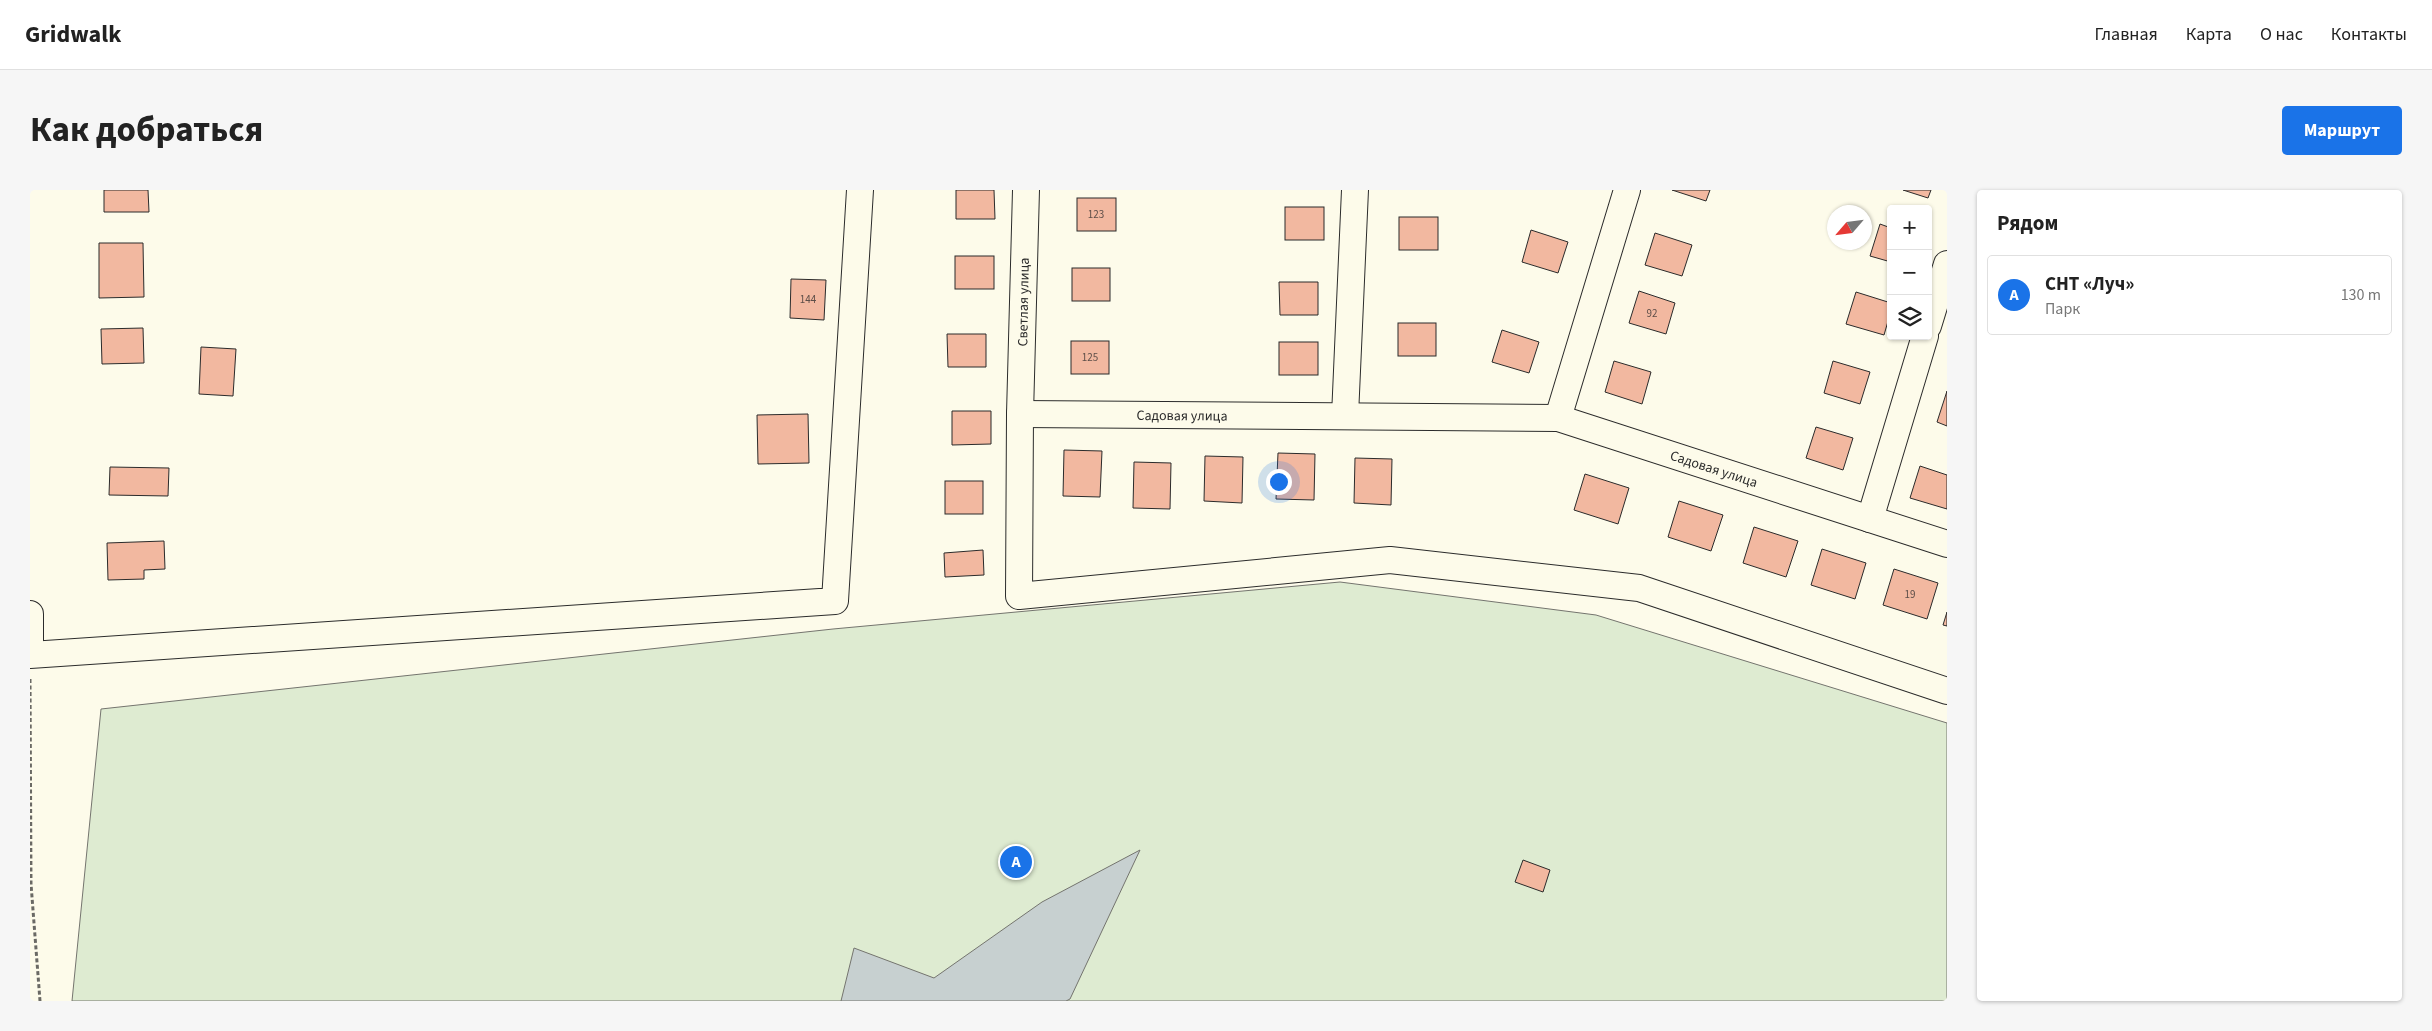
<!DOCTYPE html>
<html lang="ru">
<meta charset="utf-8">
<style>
:root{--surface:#fff;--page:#f6f6f6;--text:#222;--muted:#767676;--line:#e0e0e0;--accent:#1a73e8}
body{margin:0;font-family:"Source Sans 3",sans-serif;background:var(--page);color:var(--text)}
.controls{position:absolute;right:15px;top:15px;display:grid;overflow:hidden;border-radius:5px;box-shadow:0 1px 4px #0004}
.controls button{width:45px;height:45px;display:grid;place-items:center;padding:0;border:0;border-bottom:1px solid var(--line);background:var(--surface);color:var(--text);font:25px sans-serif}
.compass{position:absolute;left:1797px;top:15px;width:45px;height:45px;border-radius:50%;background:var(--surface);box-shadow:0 1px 4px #0004;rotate:242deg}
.you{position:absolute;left:1248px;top:291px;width:18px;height:18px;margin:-12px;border:4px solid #fff;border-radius:50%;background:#1a73e8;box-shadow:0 0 0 8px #1a73e833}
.badge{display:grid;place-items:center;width:32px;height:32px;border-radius:50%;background:var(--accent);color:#fff;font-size:16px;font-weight:700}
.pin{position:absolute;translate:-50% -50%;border:2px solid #fff;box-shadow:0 1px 5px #0006}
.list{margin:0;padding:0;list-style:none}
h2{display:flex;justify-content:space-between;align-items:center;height:65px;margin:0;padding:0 20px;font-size:21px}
h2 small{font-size:16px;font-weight:400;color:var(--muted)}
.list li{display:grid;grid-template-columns:32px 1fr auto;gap:15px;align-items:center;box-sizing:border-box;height:80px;margin:0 10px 10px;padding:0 10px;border:1px solid var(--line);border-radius:5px}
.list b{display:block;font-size:19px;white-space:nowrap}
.list p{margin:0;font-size:16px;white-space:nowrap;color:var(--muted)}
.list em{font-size:16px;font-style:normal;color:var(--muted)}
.icon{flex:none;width:28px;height:28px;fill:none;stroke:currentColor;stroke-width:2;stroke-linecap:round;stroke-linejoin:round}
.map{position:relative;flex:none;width:1917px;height:811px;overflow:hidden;border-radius:5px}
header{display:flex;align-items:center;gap:30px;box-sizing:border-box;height:70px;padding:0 25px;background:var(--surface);border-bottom:1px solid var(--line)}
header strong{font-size:24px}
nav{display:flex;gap:28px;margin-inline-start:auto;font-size:18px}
.intro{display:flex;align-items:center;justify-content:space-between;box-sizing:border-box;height:120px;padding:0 30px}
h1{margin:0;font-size:35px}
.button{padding:12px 22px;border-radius:5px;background:var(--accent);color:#fff;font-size:18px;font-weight:700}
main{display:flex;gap:30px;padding:0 30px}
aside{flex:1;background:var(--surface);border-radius:5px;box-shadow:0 1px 4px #0004}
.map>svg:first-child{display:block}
.green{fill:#deebd1;stroke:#74746e}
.water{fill:#c7d0d0;stroke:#74746e}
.building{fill:#f2b8a0;stroke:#2b2b2b}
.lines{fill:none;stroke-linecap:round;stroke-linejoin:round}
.minor-casing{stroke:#2b2b2b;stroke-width:28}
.path{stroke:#6a6964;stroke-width:3;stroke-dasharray:4 2.5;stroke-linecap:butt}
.minor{stroke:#fdfbea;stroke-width:26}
.labels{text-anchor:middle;stroke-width:4;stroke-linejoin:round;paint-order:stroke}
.number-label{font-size:11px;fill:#5d4e48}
.street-label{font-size:14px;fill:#2b2b2b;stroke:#fdfbea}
</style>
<header>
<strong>Gridwalk</strong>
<nav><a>Главная</a><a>Карта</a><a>О нас</a><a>Контакты</a></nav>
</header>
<div class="intro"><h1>Как добраться</h1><a class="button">Маршрут</a></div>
<main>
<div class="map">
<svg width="1917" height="811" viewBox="0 0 1917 811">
<rect width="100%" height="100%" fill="#fdfbea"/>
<polygon class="green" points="1310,392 1566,425 1917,533 1917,811 42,811 71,519 803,439"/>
<polygon class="water" points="1110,660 1040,809 1036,811 811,811 824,758 904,788 1012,712"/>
<g class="building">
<polygon points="74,0 118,0 119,22 74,22"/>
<polygon points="926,0 964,0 965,29 926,29"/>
<polygon points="1642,0 1680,0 1676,11"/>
<polygon points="1873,0 1901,0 1898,8"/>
<rect x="1047" y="8" width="39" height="33"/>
<rect x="1255" y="17" width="39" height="33"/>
<rect x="1369" y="27" width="39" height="33"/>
<polygon points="1850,34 1861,38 1861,72 1840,66"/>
<polygon points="1501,40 1538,52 1528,83 1492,72"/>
<polygon points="1625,43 1662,55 1652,86 1615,75"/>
<polygon points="69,53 113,53 114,107 69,108"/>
<rect x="925" y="66" width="39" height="33"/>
<rect x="1042" y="78" width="38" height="33"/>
<polygon points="761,89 796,90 794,130 760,128"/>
<polygon points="1249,92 1288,92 1288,125 1250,125"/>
<polygon points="1609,101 1645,113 1636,144 1599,133"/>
<polygon points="1826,102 1861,113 1861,121 1854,145 1816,134"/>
<rect x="1368" y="133" width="38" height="33"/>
<polygon points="113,138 114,173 72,174 71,139"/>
<polygon points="1472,140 1509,152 1499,183 1462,172"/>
<polygon points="917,144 956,144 956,177 918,177"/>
<rect x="1041" y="151" width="38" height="33"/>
<rect x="1249" y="152" width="39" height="33"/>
<polygon points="171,157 206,159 203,206 169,204"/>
<polygon points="1584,171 1621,182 1612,214 1575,202"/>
<polygon points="1803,171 1840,182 1830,214 1794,203"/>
<polygon points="1917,201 1917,236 1907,232"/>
<polygon points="922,221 961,221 961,254 922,255"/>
<polygon points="778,224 779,273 728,274 727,225"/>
<polygon points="1786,237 1823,248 1813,280 1776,268"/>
<polygon points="1034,260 1072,261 1070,307 1033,306"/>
<polygon points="1248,263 1285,264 1284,310 1246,309"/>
<polygon points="1175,266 1213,267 1212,313 1174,311"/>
<polygon points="1325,268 1362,269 1361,315 1324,313"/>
<polygon points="1104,272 1141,273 1140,319 1103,318"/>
<polygon points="1890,276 1917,285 1917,319 1880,308"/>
<polygon points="80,277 139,278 138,306 79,305"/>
<polygon points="1555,284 1599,298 1588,334 1544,320"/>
<rect x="915" y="291" width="38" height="33"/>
<polygon points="1649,311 1693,325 1681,361 1638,347"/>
<polygon points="1724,337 1768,351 1756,387 1713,373"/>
<polygon points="134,351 135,379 114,380 114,389 78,390 77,353"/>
<polygon points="1792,359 1836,373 1825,409 1781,395"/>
<polygon points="953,360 954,385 915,387 914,363"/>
<polygon points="1864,379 1908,393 1897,429 1853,415"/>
<polygon points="1917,422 1917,436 1913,435"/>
<polygon points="1493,670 1520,680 1513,702 1485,692"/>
</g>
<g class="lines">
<g class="minor-casing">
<g id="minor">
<polyline points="996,0 990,224 989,406 1360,370 1609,398 1917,501"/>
<polyline points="1898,136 1917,74"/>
<path id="s1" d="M990 224 1528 228 1917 354"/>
<polyline points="1315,226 1325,0"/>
<polyline points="1528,228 1597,0"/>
<polyline points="1840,329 1895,146"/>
<polyline points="0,424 0,465 805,411 830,0"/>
</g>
</g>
<polyline class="path" points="0,489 1,694 10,811"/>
<use href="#minor" class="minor"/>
</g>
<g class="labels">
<g class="number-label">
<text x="1066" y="28">123</text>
<text x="778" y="113">144</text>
<text x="1622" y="127">92</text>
<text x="1060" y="171">125</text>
<text x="1880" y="408">19</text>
</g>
<g class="street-label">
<text transform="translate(993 112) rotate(-89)" y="5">Светлая улица</text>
<text dy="5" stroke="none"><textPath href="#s1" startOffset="162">Садовая улица</textPath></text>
<text dy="5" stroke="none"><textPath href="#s1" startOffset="702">Садовая улица</textPath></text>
</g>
</g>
</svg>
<div class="controls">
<button>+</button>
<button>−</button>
<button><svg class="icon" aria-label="layers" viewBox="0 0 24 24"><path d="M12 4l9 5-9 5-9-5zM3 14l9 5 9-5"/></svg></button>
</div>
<svg class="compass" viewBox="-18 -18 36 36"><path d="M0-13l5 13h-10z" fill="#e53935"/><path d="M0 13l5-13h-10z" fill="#767676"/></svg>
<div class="you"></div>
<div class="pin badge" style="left:986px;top:672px">A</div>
</div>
<aside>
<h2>Рядом<small></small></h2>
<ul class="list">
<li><span class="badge">A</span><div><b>СНТ «Луч»</b><p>Парк</p></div><em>130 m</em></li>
</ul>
</aside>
</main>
